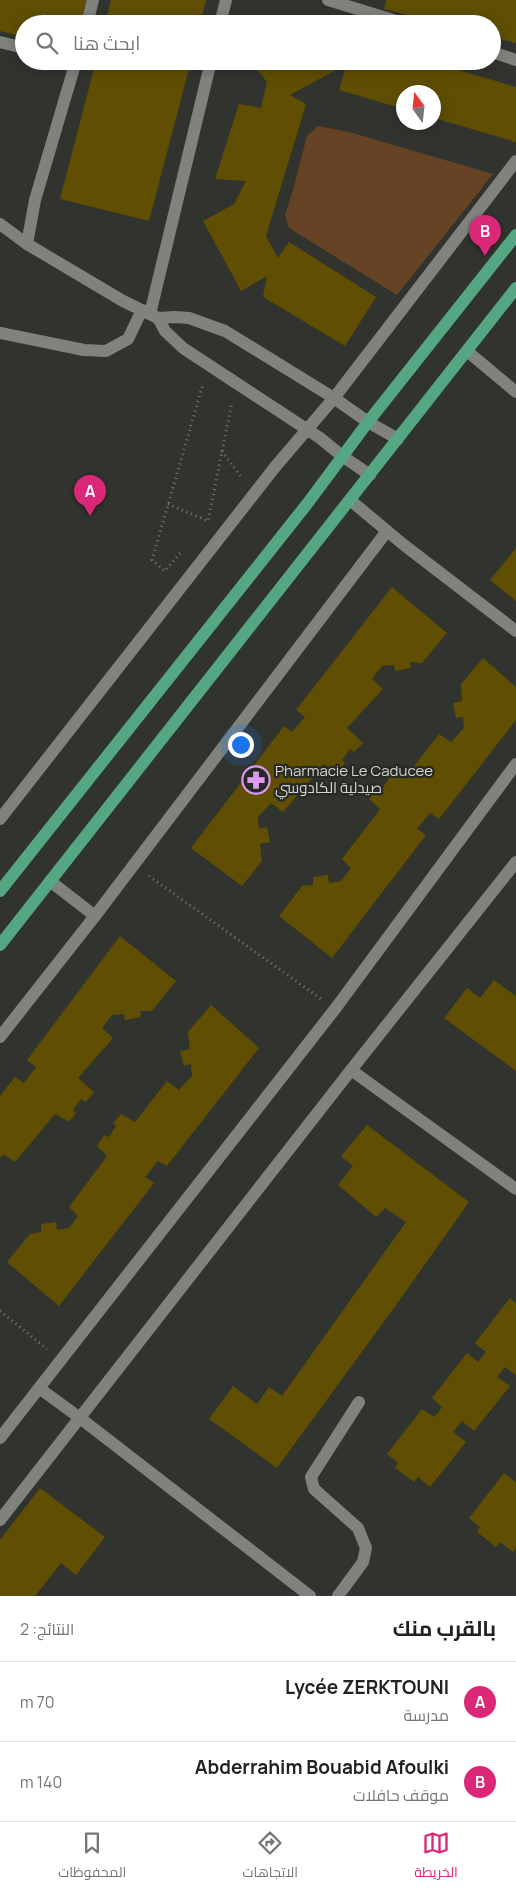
<!DOCTYPE html>
<html lang="ar">
<meta charset="utf-8">
<style>
:root{--surface:#fff;--page:#f6f6f6;--text:#222;--muted:#767676;--line:#e0e0e0;--accent:#db2777}
body{margin:0;font-family:Manrope,Cairo,sans-serif;background:var(--page);color:var(--text);direction:rtl}
.compass{position:absolute;left:396px;top:85px;width:45px;height:45px;border-radius:50%;background:var(--surface);box-shadow:0 2px 12px #0003;rotate:345deg}
.you{position:absolute;left:240px;top:744px;width:18px;height:18px;margin:-12px;border:4px solid #fff;border-radius:50%;background:#1a73e8;box-shadow:0 0 0 8px #1a73e833}
.badge{display:grid;place-items:center;width:32px;height:32px;border-radius:50%;background:var(--accent);color:#fff;font-size:16px;font-weight:700}
.pin{position:absolute;translate:-50% -41px;filter:drop-shadow(0 1px 2px #0008)}
.pin::after{content:'';position:absolute;top:26px;width:18px;height:15px;background:inherit;clip-path:polygon(0 0,100% 0,50% 100%)}
.list{margin:0;padding:0;list-style:none}
h2{display:flex;justify-content:space-between;align-items:center;height:65px;margin:0;padding:0 20px;font-size:21px}
h2 small{font-size:16px;font-weight:400;color:var(--muted)}
.list li{display:grid;grid-template-columns:32px 1fr auto;gap:15px;align-items:center;box-sizing:border-box;height:80px;padding:0 20px;border-top:1px solid var(--line)}
.list b{display:block;font-size:19px;white-space:nowrap}
.list p{margin:0;font-size:16px;white-space:nowrap;color:var(--muted)}
.list em{font-size:16px;font-style:normal;color:var(--muted)}
.icon{flex:none;width:28px;height:28px;fill:none;stroke:currentColor;stroke-width:2;stroke-linecap:round;stroke-linejoin:round}
.map{position:relative;flex:none;width:516px;height:1596px;overflow:hidden;direction:ltr}
.search{position:absolute;background:var(--surface);box-shadow:0 2px 12px #0003;left:15px;right:15px;top:15px;height:55px;display:flex;align-items:center;gap:12px;box-sizing:border-box;padding:0 18px;border-radius:28px;color:var(--muted);font-size:19px}
.sheet{height:225px;background:var(--surface)}
nav{display:flex;justify-content:space-around;align-items:center;box-sizing:border-box;height:70px;border-top:1px solid var(--line);background:var(--surface);font-size:14px;color:var(--muted)}
nav a{display:grid;justify-items:center;gap:2px}
nav .on{color:var(--accent)}
.map>svg:first-child{display:block}
.green{fill:#674325}
.building{fill:#604e02}
.lines{fill:none;stroke-linecap:round;stroke-linejoin:round}
.path{stroke:#777974;stroke-width:3;stroke-dasharray:1 4;stroke-linecap:butt}
.minor{stroke:#80837d;stroke-width:12}
.major{stroke:#54a782;stroke-width:12}
.labels{text-anchor:middle;stroke-width:4.5;stroke-linejoin:round;paint-order:stroke}
.poi-label{font-size:15px;fill:#d4d5d2;stroke:#272a24;text-anchor:start}
</style>
<div class="map">
<svg width="516" height="1596" viewBox="0 0 516 1596">
<rect width="100%" height="100%" fill="#31342e"/>
<polygon class="green" points="318,126 349,132 493,174 397,295 289,228 285,215 293,190 307,136"/>
<g class="building">
<polygon points="0,0 90,0 84,24 24,24 24,37 0,31"/>
<polygon points="111,0 206,0 200,24 105,24"/>
<polygon points="386,0 516,0 516,43 492,37 492,24 441,24 384,9"/>
<polygon points="96,61 191,61 149,221 60,199"/>
<polygon points="258,61 428,61 516,87 516,142 434,118 434,92 404,92 404,109 339,90 347,64 290,95 306,104 266,236 278,258 289,242 376,297 345,346 263,297 267,276 241,291 203,221 234,204 246,181 215,179 239,104 261,108 267,82 253,64"/>
<polygon points="516,548 516,601 490,580"/>
<polygon points="392,587 447,633 422,663 410,662 411,668 395,671 394,665 382,666 372,679 383,689 347,728 363,743 354,752 350,749 342,760 345,763 337,773 324,764 283,812 271,803 258,817 259,829 267,827 270,842 260,844 262,861 242,886 191,848 284,726 292,732 305,717 296,710"/>
<polygon points="483,658 516,687 516,720 439,819 430,813 417,829 426,835 332,958 279,916 302,886 313,885 313,877 328,875 329,883 341,881 351,868 342,859 380,809 369,799 376,787 381,790 389,779 386,776 393,766 407,775 439,734 451,742 464,728 463,717 456,718 453,703 462,701 461,684"/>
<polygon points="120,936 176,981 152,1011 140,1011 141,1017 125,1020 124,1014 112,1015 102,1028 113,1038 78,1078 94,1092 86,1102 81,1099 73,1110 76,1113 69,1122 55,1114 15,1162 3,1154 0,1158 0,1096 15,1077 24,1083 36,1067 27,1060"/>
<polygon points="494,980 516,996 516,1071 444,1018 467,988 480,998"/>
<polygon points="211,1005 259,1048 167,1166 158,1161 145,1177 154,1183 59,1306 7,1262 30,1234 41,1232 41,1224 56,1222 57,1230 69,1228 78,1216 69,1207 107,1156 97,1146 104,1135 109,1137 116,1126 113,1123 121,1114 135,1122 167,1081 179,1090 192,1076 191,1064 184,1066 180,1051 190,1049 188,1032"/>
<polygon points="367,1125 469,1202 399,1301 277,1468 209,1419 233,1386 257,1404 269,1387 282,1396 406,1222 385,1208 376,1217 338,1185 353,1166 341,1156"/>
<polygon points="510,1298 516,1303 516,1375 505,1367 497,1377 510,1386 474,1431 462,1421 453,1432 466,1442 430,1487 418,1477 414,1482 395,1468 398,1463 387,1454 422,1409 434,1417 438,1413 442,1407 432,1398 467,1353 478,1362 486,1352 475,1343"/>
<polygon points="504,1473 516,1482 516,1548 513,1552 500,1542 496,1547 477,1532 480,1527 469,1518"/>
<polygon points="40,1488 105,1537 76,1575 61,1563 35,1596 0,1596 0,1540"/>
</g>
<g class="lines">
<g class="path">
<polyline points="222,451 242,478"/>
<polyline points="168,504 208,521 232,402"/>
<polyline points="180,553 165,571 152,560 203,384"/>
<polyline points="149,876 321,999"/>
<polyline points="0,1311 47,1349"/>
</g>
<g class="minor">
<polyline points="328,0 406,24"/>
<polyline points="87,24 93,0"/>
<polyline points="220,24 226,0"/>
<polyline points="0,42 24,48"/>
<polyline points="492,52 516,60"/>
<polyline points="0,224 27,244 123,301 158,318 175,317 189,318 225,331 334,398 368,422 398,439"/>
<polyline points="27,244 35,200 76,61"/>
<polyline points="150,314 211,61"/>
<polyline points="158,318 165,331 183,348 320,438 342,456 370,475"/>
<polyline points="0,333 84,350 106,351 128,339 142,310"/>
<polyline points="467,351 516,392"/>
<polyline points="350,500 404,545 516,631"/>
<polyline points="0,819 275,467 334,398 516,161"/>
<polyline points="50,881 95,916"/>
<polyline points="0,1037 95,916 387,531"/>
<polyline points="351,1070 516,1189"/>
<polyline points="39,1388 80,1418 310,1596"/>
<polyline points="0,1438 335,1009 516,764"/>
<polyline points="0,1520 351,1070 516,862"/>
<polyline points="338,1596 363,1562 366,1548 358,1528 314,1489 311,1477 359,1402"/>
</g>
<g class="major">
<polyline points="0,891 307,504 368,422 516,235"/>
<polyline points="0,945 516,288"/>
</g>
</g>
<defs>
<g id="pharmacy-ring" transform="scale(1.4375)"><circle r="9.5" fill="#272a24" stroke="#dd99f3" stroke-width="1.5"/><path d="M-2-6h4v4h4v4h-4v4h-4v-4h-4v-4h4Z" fill="#dd99f3"/></g>
</defs>
<g fill-rule="evenodd">
<use href="#pharmacy-ring" x="256" y="780"/>
</g>
<g class="labels">
<g class="poi-label">
<text x="275" y="776">Pharmacie Le Caducee<tspan x="275" dy="17">صيدلية الكادوسي</tspan></text>
</g>
</g>
</svg>
<svg class="compass" viewBox="-18 -18 36 36"><path d="M0-13l5 13h-10z" fill="#e53935"/><path d="M0 13l5-13h-10z" fill="#767676"/></svg>
<div class="you"></div>
<div class="pin badge" style="left:90px;top:516px">A</div>
<div class="pin badge" style="left:485px;top:256px">B</div>
<div class="search"><svg class="icon" aria-label="search" viewBox="0 0 24 24"><circle cx="10" cy="10" r="6"/><path d="M15 15l6 6"/></svg>ابحث هنا</div>
</div>
<section class="sheet">
<h2>بالقرب منك<small>النتائج: 2</small></h2>
<ul class="list">
<li><span class="badge">A</span><div><b>Lycée ZERKTOUNI</b><p>مدرسة</p></div><em>70 m</em></li>
<li><span class="badge">B</span><div><b>Abderrahim Bouabid Afoulki</b><p>موقف حافلات</p></div><em>140 m</em></li>
</ul>
</section>
<nav>
<a class="on"><svg class="icon" aria-label="map" viewBox="0 0 24 24"><path d="M3 6l6-2 6 2 6-2v14l-6 2-6-2-6 2zM9 4v14M15 6v14"/></svg>الخريطة</a>
<a><svg class="icon" aria-label="directions" viewBox="0 0 24 24"><path d="M12 3l9 9-9 9-9-9zM9 14v-3h6M13 9l2 2-2 2"/></svg>الاتجاهات</a>
<a><svg class="icon" aria-label="saved" viewBox="0 0 24 24"><path d="M7 4h10v16l-5-4-5 4z"/></svg>المحفوظات</a>
</nav>
